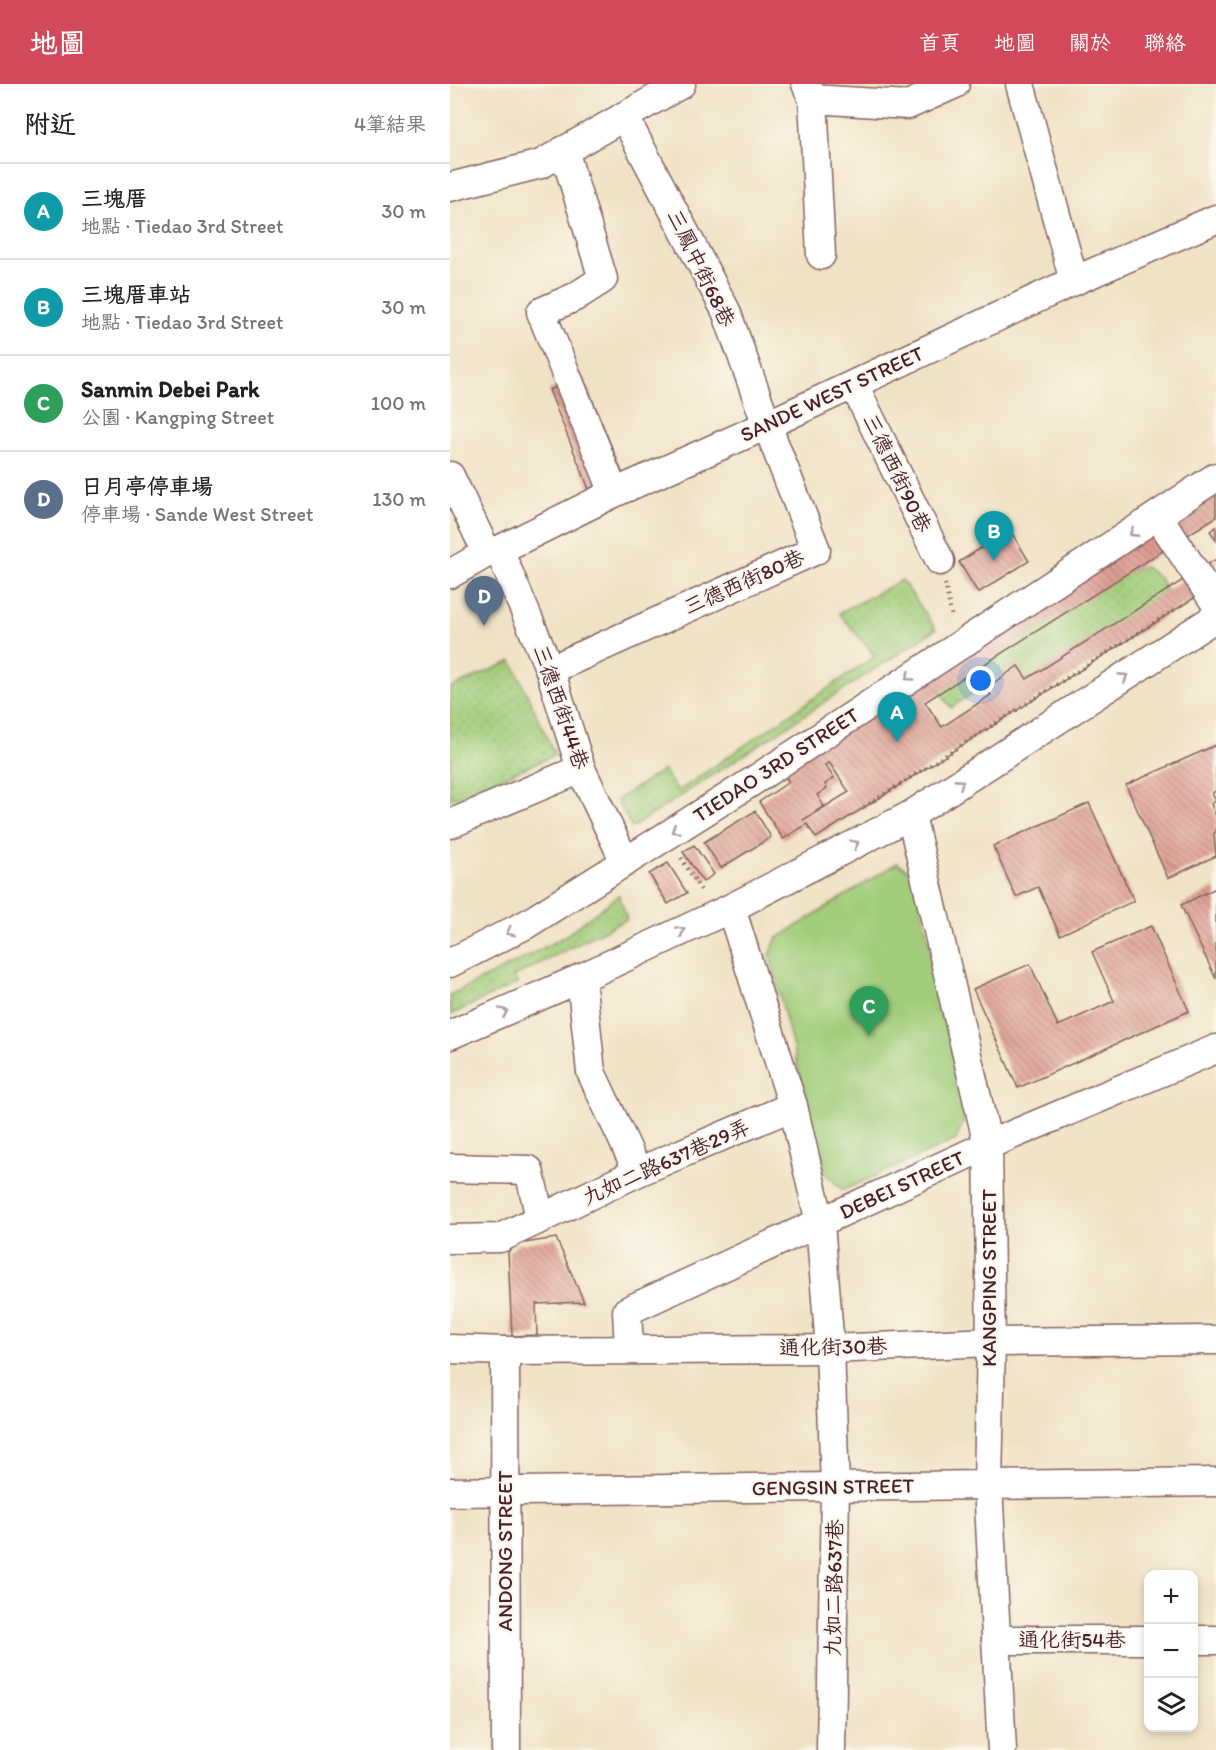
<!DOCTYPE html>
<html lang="zh-TW">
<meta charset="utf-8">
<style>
:root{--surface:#fff;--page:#f2f2f2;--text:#202124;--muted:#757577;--line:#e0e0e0;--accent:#d1495b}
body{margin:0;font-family:Itim,"LXGW WenKai TC",sans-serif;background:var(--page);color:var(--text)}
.controls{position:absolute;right:18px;bottom:18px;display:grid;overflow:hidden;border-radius:12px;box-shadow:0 3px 9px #0003}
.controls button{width:54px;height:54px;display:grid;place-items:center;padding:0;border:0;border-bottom:2px solid var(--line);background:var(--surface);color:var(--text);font:30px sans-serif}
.you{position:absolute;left:531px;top:597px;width:21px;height:21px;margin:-15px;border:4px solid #fff;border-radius:50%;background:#1a73e8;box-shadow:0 0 0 9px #1a73e833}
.badge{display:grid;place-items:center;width:39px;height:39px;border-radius:50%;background:var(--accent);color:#fff;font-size:20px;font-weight:700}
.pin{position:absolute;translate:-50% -50px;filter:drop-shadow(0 2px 3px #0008)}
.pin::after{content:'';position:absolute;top:32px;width:21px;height:18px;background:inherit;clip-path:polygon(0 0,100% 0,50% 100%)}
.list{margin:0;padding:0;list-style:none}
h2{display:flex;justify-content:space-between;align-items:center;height:78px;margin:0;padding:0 24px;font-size:26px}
h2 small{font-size:20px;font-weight:400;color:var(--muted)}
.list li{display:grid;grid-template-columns:39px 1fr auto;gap:18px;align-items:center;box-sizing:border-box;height:96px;padding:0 24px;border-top:2px solid var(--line)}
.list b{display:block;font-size:22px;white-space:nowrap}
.list p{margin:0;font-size:20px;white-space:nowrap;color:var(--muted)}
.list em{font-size:20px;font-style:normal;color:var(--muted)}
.icon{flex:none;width:33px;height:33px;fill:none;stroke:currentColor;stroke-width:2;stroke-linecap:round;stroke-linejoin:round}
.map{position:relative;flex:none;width:766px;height:1666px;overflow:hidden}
header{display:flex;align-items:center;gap:36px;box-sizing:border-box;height:84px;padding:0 30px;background:var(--accent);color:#fff}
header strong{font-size:28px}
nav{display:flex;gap:33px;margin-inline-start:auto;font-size:21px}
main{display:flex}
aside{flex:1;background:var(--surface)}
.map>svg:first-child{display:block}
.grass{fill:url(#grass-dots);stroke:#767652;stroke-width:1.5}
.green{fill:#a1cc79;stroke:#767652;stroke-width:1.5}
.building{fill:url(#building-back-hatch);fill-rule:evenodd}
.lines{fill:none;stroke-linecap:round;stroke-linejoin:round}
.minor-casing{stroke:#846361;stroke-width:31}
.path{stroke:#846361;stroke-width:4;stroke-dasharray:1.5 4.5;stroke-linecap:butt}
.minor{stroke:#fff;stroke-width:28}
.oneway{stroke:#ae9aa0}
.labels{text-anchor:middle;stroke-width:5;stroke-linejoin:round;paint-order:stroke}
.street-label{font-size:21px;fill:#4a1f2b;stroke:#fbf7ec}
</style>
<header>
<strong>地圖</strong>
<nav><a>首頁</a><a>地圖</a><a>關於</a><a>聯絡</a></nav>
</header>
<main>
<aside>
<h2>附近<small>4筆結果</small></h2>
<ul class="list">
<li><span class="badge" style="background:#0f9aa8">A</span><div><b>三塊厝</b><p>地點 · Tiedao 3rd Street</p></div><em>30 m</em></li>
<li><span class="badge" style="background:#0f9aa8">B</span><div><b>三塊厝車站</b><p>地點 · Tiedao 3rd Street</p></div><em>30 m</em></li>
<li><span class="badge" style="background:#2e9e5b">C</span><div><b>Sanmin Debei Park</b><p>公園 · Kangping Street</p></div><em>100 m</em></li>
<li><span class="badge" style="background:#5c6f8a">D</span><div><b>日月亭停車場</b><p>停車場 · Sande West Street</p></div><em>130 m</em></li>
</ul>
</aside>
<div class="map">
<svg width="766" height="1666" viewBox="0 0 766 1666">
<defs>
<pattern id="grass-dots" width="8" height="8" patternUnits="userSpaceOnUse" patternTransform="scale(1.5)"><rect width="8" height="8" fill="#a1cc79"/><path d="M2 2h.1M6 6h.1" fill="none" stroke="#8caf69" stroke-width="1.8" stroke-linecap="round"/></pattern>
<pattern id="building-back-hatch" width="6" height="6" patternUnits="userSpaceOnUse" patternTransform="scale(1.5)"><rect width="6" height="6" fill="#de9e93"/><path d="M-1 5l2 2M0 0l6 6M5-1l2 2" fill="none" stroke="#b68078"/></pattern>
</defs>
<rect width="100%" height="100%" fill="#fbf7ec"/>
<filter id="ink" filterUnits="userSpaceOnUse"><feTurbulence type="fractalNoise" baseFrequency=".0167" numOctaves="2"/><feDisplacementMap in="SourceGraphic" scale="12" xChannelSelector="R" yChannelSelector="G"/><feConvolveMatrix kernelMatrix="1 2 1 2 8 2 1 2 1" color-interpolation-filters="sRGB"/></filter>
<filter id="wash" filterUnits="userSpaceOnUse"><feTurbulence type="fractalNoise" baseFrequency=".008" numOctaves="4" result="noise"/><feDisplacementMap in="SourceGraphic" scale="24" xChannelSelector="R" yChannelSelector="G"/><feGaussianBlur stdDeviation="1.35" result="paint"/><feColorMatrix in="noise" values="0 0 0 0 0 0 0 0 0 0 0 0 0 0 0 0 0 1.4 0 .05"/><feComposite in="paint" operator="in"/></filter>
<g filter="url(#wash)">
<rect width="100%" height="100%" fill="#f0e2c4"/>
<g class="grass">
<polygon points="695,483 709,494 723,516 580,601 568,583 559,584 501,624 487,604 660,490"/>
<polygon points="452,496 486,545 182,744 167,716 213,686 228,707 425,572 389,529"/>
<polygon points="62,577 105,671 0,716 0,604"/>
<polygon points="169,811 177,835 63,893 68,899 0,931 0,911 69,877 115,852"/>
</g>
<polygon class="green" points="447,779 464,790 516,1032 506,1056 393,1106 374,1088 320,872 326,855"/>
<g id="blocks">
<g class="building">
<polygon points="133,293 173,391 139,405 99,306"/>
<path d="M766 408V433L475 618 492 643 541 611 536 604 568 582 577 595 766 475V500L366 754 357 740 333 755 309 718 339 698 330 684ZM379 678 399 708 353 736 374 722 367 711 377 704 375 700 384 694 375 681Z"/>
<polygon points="766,443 766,456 760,447"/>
<polygon points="560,446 579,477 528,509 509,478"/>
<polygon points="766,661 766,707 762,709 766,717 761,720 766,732 766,748 764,749 766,772 718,794 676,701"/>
<polygon points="639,719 684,817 610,851 588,803 566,813 543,762"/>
<polygon points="305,727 321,753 271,784 254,758"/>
<polygon points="244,761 264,790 253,798 233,768"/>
<polygon points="218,779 237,809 218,820 199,790"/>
<polygon points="766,804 766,895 731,821"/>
<polygon points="701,842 739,927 568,1004 523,905 580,880 608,942 664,917 642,868"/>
<polygon points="106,1154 134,1218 86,1220 87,1251 62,1252 58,1168 68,1160"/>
</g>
</g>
</g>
<g filter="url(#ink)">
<use href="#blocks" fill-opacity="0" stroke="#846361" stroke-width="1.5"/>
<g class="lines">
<g class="minor-casing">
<g id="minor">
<polyline points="356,0 363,15 371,171"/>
<polyline points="570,0 624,197"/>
<polyline points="363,15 458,21 505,0"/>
<polyline points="114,66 153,195 125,213 91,228 164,409"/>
<polyline points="0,103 91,80 231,0"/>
<polyline points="404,301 490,477"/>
<polyline points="0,392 37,469"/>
<polyline points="708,432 766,520"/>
<polyline points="49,466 100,586 131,685 175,778"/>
<polyline points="0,490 37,469 49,466 164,409 317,341 624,197 766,135"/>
<polyline points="100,586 366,466 317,341 276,227 174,32"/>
<polyline points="461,731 538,1061 541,1258 538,1401 552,1666"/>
<polyline points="0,740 131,685"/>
<polyline points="281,824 343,1022 370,1139 380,1265 385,1403 381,1666"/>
<polyline points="0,879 77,840 300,699 766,393"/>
<polyline points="131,894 141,988 188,1088"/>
<polyline points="0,951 131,894 281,824 461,731 766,533"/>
<polyline points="0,1084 79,1086 90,1134"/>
<polyline points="0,1155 50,1154 188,1088 343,1022"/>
<polyline points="0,1265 55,1267 380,1265 541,1258 766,1256"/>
<polyline points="179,1265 177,1227 538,1061 766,965"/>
<polyline points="55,1267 56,1666"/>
<polyline points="0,1408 766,1398"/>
<polyline points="546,1556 698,1556"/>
<polyline points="744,1556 766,1556"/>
</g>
</g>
<g class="path">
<polyline points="495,500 502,534"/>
<polyline points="414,723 724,526"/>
<polyline points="231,774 252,808"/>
</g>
<use href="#minor" class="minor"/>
</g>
<defs><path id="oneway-chevron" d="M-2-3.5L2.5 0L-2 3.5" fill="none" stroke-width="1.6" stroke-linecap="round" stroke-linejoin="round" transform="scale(1.5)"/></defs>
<g class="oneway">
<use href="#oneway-chevron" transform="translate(683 449) rotate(147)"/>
<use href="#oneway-chevron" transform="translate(459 593) rotate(146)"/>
<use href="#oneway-chevron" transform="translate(674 593) rotate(-33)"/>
<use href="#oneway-chevron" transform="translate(510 699) rotate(-33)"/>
<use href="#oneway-chevron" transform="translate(225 746) rotate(148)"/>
<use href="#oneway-chevron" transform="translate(405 760) rotate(-27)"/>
<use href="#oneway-chevron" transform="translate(231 847) rotate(-25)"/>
<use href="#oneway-chevron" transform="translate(60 848) rotate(153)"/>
<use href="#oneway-chevron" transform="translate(54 928) rotate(-24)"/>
</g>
</g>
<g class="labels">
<g class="street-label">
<text transform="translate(251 184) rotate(64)" y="7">三鳳中街68巷</text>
<text transform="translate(382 310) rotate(-25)" y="7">SANDE WEST STREET</text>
<text transform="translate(447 389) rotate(64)" y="7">三德西街90巷</text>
<text transform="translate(294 498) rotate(-24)" y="7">三德西街80巷</text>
<text transform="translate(111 623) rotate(71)" y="7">三德西街44巷</text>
<text transform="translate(326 681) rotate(-33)" y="7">TIEDAO 3RD STREET</text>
<text transform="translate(216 1078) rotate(-24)" y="7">九如二路637巷29弄</text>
<text transform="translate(452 1101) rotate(-25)" y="7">DEBEI STREET</text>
<text transform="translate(539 1194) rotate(-90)" y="7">KANGPING STREET</text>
<text transform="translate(383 1263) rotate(-1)" y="7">通化街30巷</text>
<text transform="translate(383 1403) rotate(-1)" y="7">GENGSIN STREET</text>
<text transform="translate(55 1467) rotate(-90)" y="7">ANDONG STREET</text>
<text transform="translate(384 1504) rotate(-89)" y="7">九如二路637巷</text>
<text x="622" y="1563">通化街54巷</text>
</g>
</g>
</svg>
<div class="controls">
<button>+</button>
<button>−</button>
<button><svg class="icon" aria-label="layers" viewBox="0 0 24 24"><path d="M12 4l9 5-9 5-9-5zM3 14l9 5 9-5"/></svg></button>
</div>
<div class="you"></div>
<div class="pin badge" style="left:447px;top:658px;background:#0f9aa8">A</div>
<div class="pin badge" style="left:544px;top:477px;background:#0f9aa8">B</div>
<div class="pin badge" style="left:419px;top:952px;background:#2e9e5b">C</div>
<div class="pin badge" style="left:34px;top:542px;background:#5c6f8a">D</div>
</div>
</main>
